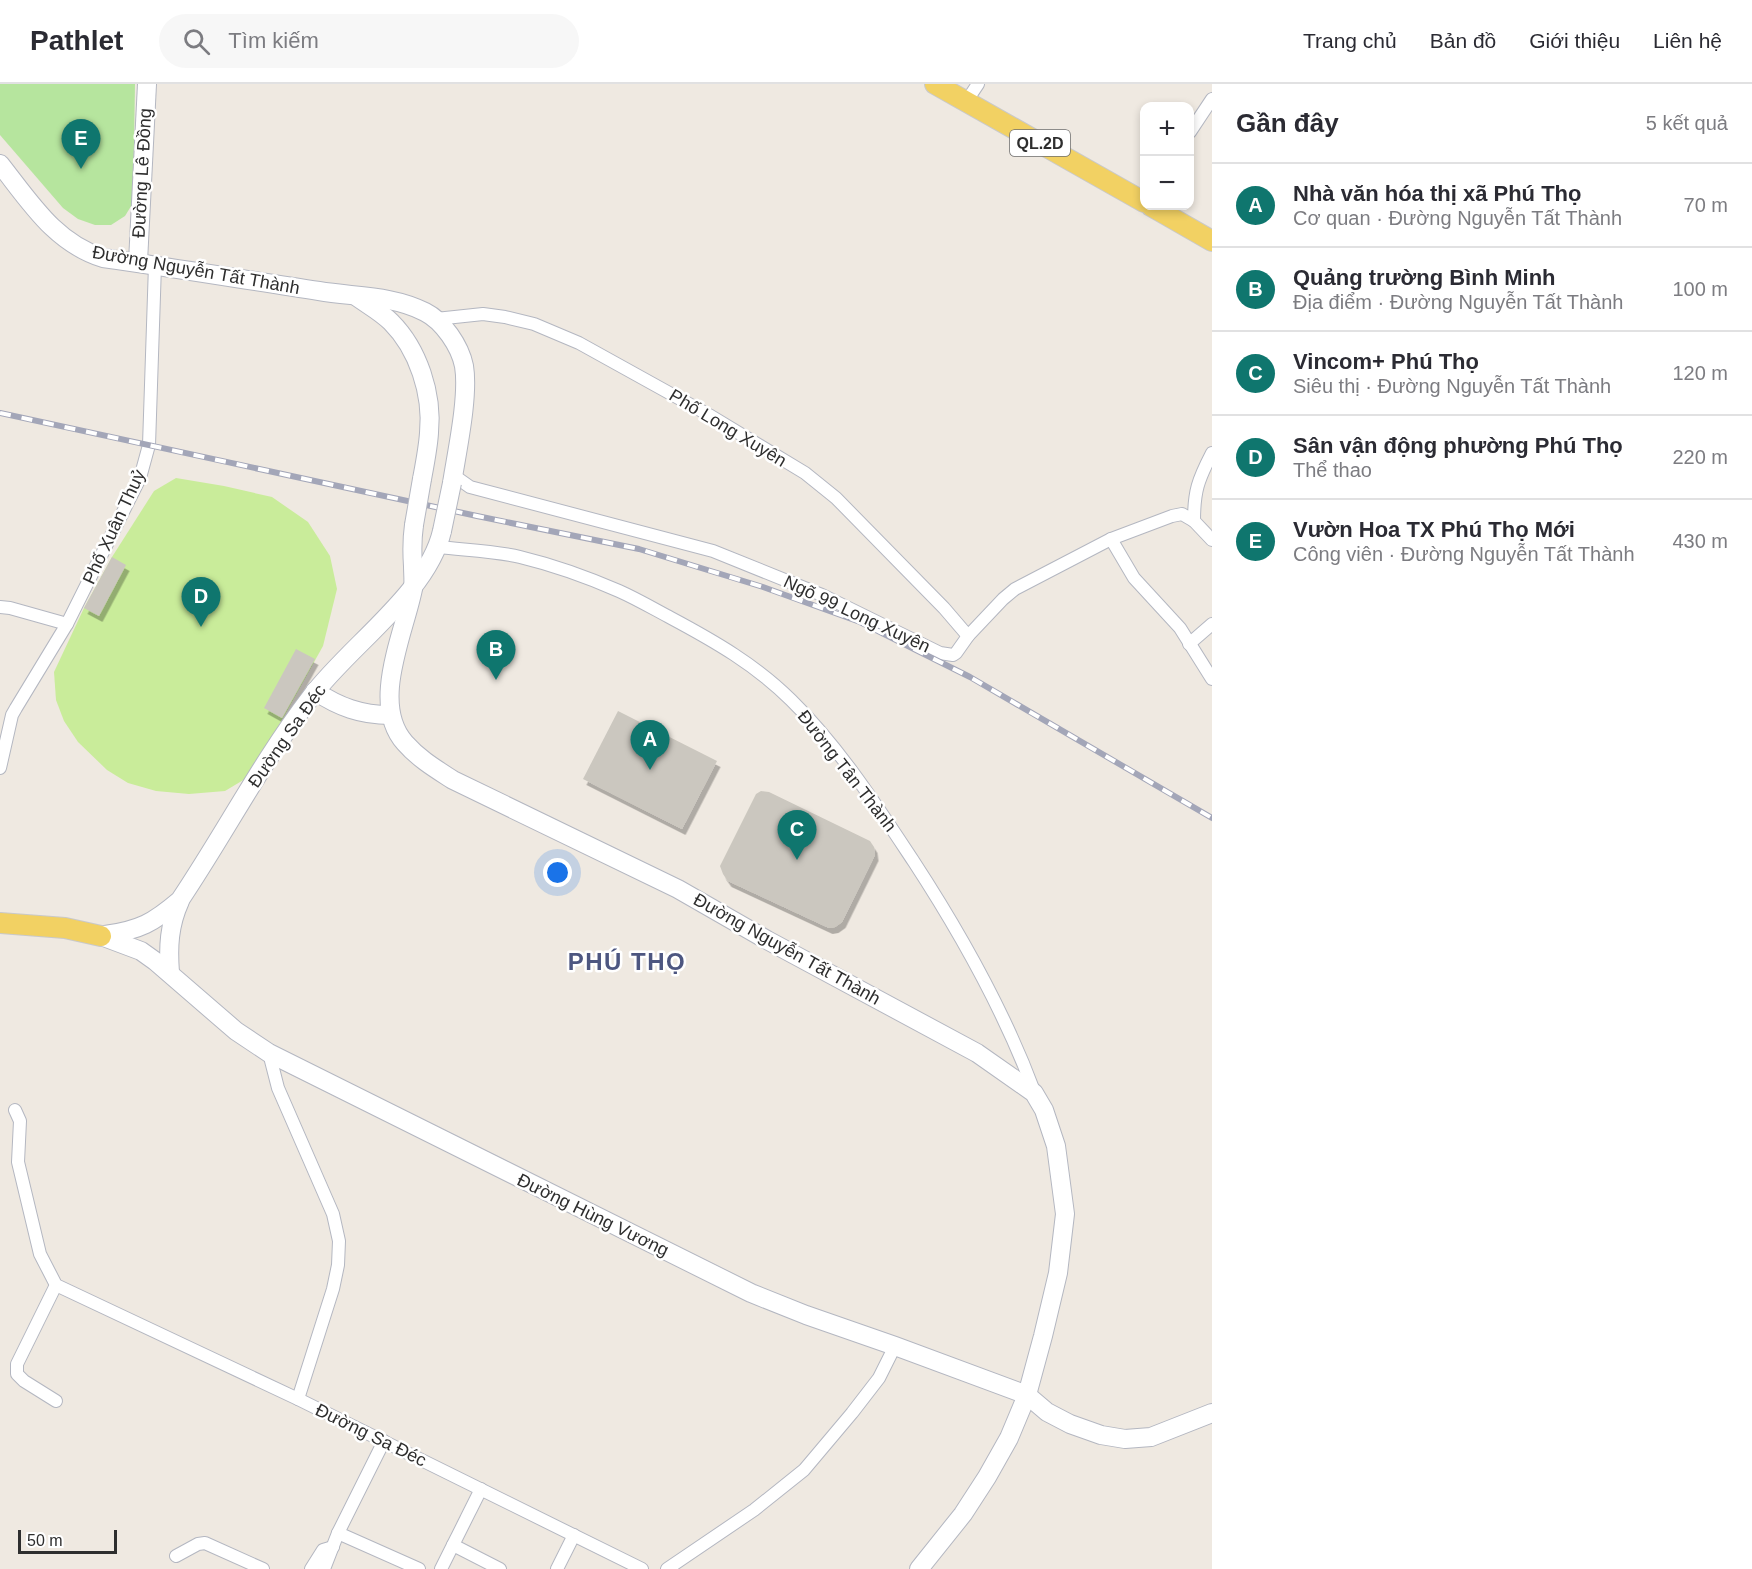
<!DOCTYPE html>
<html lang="vi">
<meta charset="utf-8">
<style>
:root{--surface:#fff;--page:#f7f7f7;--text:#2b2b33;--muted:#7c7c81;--line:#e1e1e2;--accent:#0f766e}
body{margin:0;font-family:Arial,sans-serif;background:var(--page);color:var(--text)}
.controls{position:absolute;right:18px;top:18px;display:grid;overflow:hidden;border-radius:12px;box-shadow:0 3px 9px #0003}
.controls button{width:54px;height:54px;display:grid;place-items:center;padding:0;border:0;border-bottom:2px solid var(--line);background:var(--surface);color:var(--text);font:30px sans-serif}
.scale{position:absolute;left:18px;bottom:15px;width:99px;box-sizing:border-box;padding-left:6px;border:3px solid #2e2e2e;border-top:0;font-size:16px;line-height:21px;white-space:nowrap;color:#2e2e2e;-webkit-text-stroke:4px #fff;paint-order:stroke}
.you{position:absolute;left:558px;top:789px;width:21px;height:21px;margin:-15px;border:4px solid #fff;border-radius:50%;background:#1a73e8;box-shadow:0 0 0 9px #1a73e833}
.badge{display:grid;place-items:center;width:39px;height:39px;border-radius:50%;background:var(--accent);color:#fff;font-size:20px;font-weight:700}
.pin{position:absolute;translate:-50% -50px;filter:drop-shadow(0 2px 3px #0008)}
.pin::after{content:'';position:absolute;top:32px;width:21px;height:18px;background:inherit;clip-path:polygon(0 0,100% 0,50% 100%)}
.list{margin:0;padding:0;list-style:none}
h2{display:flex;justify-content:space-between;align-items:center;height:78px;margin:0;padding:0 24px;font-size:26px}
h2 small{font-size:20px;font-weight:400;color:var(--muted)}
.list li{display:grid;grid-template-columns:39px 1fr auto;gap:18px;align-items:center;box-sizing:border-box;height:84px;padding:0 24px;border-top:2px solid var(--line)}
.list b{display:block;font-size:22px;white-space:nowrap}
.list p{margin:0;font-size:20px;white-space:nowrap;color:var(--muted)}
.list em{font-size:20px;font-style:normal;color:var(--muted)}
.icon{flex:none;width:33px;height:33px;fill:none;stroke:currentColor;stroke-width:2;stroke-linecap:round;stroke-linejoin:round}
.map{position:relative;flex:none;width:1212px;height:1485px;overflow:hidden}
header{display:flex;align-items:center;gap:36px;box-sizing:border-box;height:84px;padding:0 30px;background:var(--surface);border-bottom:2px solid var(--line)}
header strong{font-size:28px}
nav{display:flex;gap:33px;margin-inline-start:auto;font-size:21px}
.search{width:420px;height:54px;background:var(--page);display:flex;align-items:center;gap:15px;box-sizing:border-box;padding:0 21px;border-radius:33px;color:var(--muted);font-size:22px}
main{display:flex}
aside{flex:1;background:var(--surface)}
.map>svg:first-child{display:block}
.green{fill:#b6e59e}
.pitch{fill:#c9ec9a}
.building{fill:#cbc7bf;filter:url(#shadow)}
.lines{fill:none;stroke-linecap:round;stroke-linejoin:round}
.street-casing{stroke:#b4b7c1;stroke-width:14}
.secondary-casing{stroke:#b4b7c1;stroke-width:20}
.primary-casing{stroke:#c9c9c9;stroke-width:22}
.street{stroke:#fff;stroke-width:12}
.secondary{stroke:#fff;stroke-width:18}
.primary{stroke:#f2d163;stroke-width:20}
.rail-casing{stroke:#a3a6b8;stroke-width:6}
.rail{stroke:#fff;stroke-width:4;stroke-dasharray:11;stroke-linecap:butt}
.secondary-bridge-casing{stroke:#b4b7c1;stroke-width:20;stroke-linecap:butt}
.secondary-bridge{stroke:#fff;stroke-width:18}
.labels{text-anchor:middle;stroke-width:5;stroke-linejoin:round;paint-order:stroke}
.shield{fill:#fff;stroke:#6d6d6d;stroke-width:1.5}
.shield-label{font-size:16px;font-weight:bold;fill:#2e2e2e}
.street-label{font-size:18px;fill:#2e2e2e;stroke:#fff}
.district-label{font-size:24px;font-weight:bold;letter-spacing:1.5px;fill:#4d5680;stroke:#fff}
</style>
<header>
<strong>Pathlet</strong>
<div class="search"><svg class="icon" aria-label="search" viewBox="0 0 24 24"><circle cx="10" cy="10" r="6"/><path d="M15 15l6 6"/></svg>Tìm kiếm</div>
<nav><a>Trang chủ</a><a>Bản đồ</a><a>Giới thiệu</a><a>Liên hệ</a></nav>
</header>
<main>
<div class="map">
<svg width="1212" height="1485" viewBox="0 0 1212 1485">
<defs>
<filter id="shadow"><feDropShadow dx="3.5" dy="6" stdDeviation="0" flood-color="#0004"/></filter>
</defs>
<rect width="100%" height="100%" fill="#efe9e1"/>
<polygon class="green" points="0,0 135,0 133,119 125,132 111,141 95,141 78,135 63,124 0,51"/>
<polygon class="pitch" points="176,394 224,402 272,413 308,438 330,472 337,505 323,562 283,634 250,692 225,707 189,710 156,707 128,699 107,686 78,658 64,637 56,616 54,588 84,524 112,473 154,407"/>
<g class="building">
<polygon points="112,473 126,481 99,532 84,524"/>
<polygon points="296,565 315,575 282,634 264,624"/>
<polygon points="618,627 717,677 682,745 583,695"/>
<polygon points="761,707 769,708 870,757 874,763 875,771 842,838 835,843 829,844 728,797 723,790 720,782 756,710"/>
</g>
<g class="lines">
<g class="street-casing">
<g id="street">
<polyline points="966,18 978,0"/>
<polyline points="1190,48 1212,15"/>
<polyline points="436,235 483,230 505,233 534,240 579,259 709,331 805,389 836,414 944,524 968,552"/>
<path d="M453 391 470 403 713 467 822 511 940 569 953 571 956 569 968 552 1003 515 1015 505 1111 455 1172 432 1182 430 1194 437C1194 407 1198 396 1212 369"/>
<polyline points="1194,437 1212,456"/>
<polyline points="1111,455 1134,494 1180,544 1212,595"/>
<path d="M439 463C464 466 496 467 520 473 553 481 587 493 619 507 637 515 654 525 671 534 714 557 756 581 791 616 839 663 877 722 914 778 961 850 1004 927 1034 1007"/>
<polyline points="0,523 10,524 67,540"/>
<polyline points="1189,560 1212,540"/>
<polyline points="0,684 12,631 16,624 67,540 140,394 149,361 155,181"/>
<polyline points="269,969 278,1004 333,1130 339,1157 338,1181 333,1205 298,1315"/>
<polyline points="15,1026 20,1037 18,1078 40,1170 56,1201 298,1315 642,1485"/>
<polyline points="56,1201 17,1280 17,1290 24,1297 56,1317"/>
<polyline points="338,1449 419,1485"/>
<polyline points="453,1461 500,1485"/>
<polyline points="176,1472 198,1460 205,1459 263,1485"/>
<polyline points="311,1485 323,1466 333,1463"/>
<polyline points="324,1485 338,1449 384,1357"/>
<polyline points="441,1485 481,1405"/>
<polyline points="557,1485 574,1451"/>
<polyline points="667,1485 754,1426 804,1386 852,1329 879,1294 895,1262"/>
</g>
</g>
<g class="secondary-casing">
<g id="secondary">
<path d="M0 80C30 118 55 159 103 174 175 184 247 196 319 207 354 213 392 211 425 228 443 237 460 262 464 282 469 312 457 367 452 399"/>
<polyline points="138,178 147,0"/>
<path d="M357 213C368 221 381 228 391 238 418 265 433 310 429 349 428 364 425 379 422 395"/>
<path d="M414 441C412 455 412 468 413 482 413 489 414 498 413 505 404 550 370 620 405 659 419 675 436 685 453 696L678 805 767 856 977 969 1034 1009 1044 1026 1056 1062 1065 1130 1058 1189 1043 1252 1027 1311 1009 1354 987 1393 963 1430 919 1485"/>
<path d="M315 607C339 623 361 631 390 631"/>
<path d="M105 851C140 846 153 839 180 816 225 749 262 677 311 613 349 562 428 509 442 447"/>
<polyline points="101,852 141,867 155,877 236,947 269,969 751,1209 806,1231 895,1262 1027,1311 1047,1328 1070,1340 1101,1351 1125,1355 1151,1353 1212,1329"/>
<path d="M170 889C168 863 169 841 180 817"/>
</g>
</g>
<g class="primary-casing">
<g id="primary">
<polyline points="935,0 1144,118"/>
<polyline points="1151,122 1212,157"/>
<polyline points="0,839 65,844 101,852"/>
</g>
</g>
<use href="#street" class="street"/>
<use href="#secondary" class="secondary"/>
<use href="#primary" class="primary"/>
<g class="rail-casing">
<polyline id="rail" points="0,329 477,432 639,465 763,503 860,538 970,593 1212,734"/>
</g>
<use href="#rail" class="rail"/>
<g class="secondary-bridge-casing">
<g id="secondary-bridge">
<polyline points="414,441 422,395"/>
<polyline points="442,447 452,399"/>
</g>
</g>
<use href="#secondary-bridge" class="secondary-bridge"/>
</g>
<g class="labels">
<rect class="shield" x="1010" y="46" width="60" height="26" rx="4.5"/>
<g class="shield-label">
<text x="1040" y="65">QL.2D</text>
</g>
<g class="street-label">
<text transform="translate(142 89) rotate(-87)" y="6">Đường Lê Đồng</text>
<text transform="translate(196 186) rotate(10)" y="6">Đường Nguyễn Tất Thành</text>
<text transform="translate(728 344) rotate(31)" y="6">Phố Long Xuyên</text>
<text transform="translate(114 443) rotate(-65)" y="6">Phố Xuân Thuỷ</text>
<text transform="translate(857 530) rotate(25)" y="6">Ngõ 99 Long Xuyên</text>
<text transform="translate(287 652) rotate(-55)" y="6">Đường Sa Đéc</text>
<text transform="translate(847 687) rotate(52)" y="6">Đường Tân Thành</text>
<text transform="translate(787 865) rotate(29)" y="6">Đường Nguyễn Tất Thành</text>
<text transform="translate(593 1131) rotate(26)" y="6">Đường Hùng Vương</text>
<text transform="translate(371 1351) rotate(26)" y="6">Đường Sa Đéc</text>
</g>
<g class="district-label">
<text x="627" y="886">PHÚ THỌ</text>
</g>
</g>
</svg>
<div class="controls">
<button>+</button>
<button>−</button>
</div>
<div class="scale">50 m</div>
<div class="you"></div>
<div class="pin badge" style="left:650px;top:686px">A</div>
<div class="pin badge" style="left:496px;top:596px">B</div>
<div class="pin badge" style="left:797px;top:776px">C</div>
<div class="pin badge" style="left:201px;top:543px">D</div>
<div class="pin badge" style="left:81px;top:85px">E</div>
</div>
<aside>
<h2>Gần đây<small>5 kết quả</small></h2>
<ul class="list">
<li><span class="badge">A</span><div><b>Nhà văn hóa thị xã Phú Thọ</b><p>Cơ quan · Đường Nguyễn Tất Thành</p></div><em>70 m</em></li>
<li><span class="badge">B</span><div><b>Quảng trường Bình Minh</b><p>Địa điểm · Đường Nguyễn Tất Thành</p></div><em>100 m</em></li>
<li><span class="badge">C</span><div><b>Vincom+ Phú Thọ</b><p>Siêu thị · Đường Nguyễn Tất Thành</p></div><em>120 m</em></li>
<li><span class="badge">D</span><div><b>Sân vận động phường Phú Thọ</b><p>Thể thao</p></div><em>220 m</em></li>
<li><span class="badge">E</span><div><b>Vườn Hoa TX Phú Thọ Mới</b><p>Công viên · Đường Nguyễn Tất Thành</p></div><em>430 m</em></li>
</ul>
</aside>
</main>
